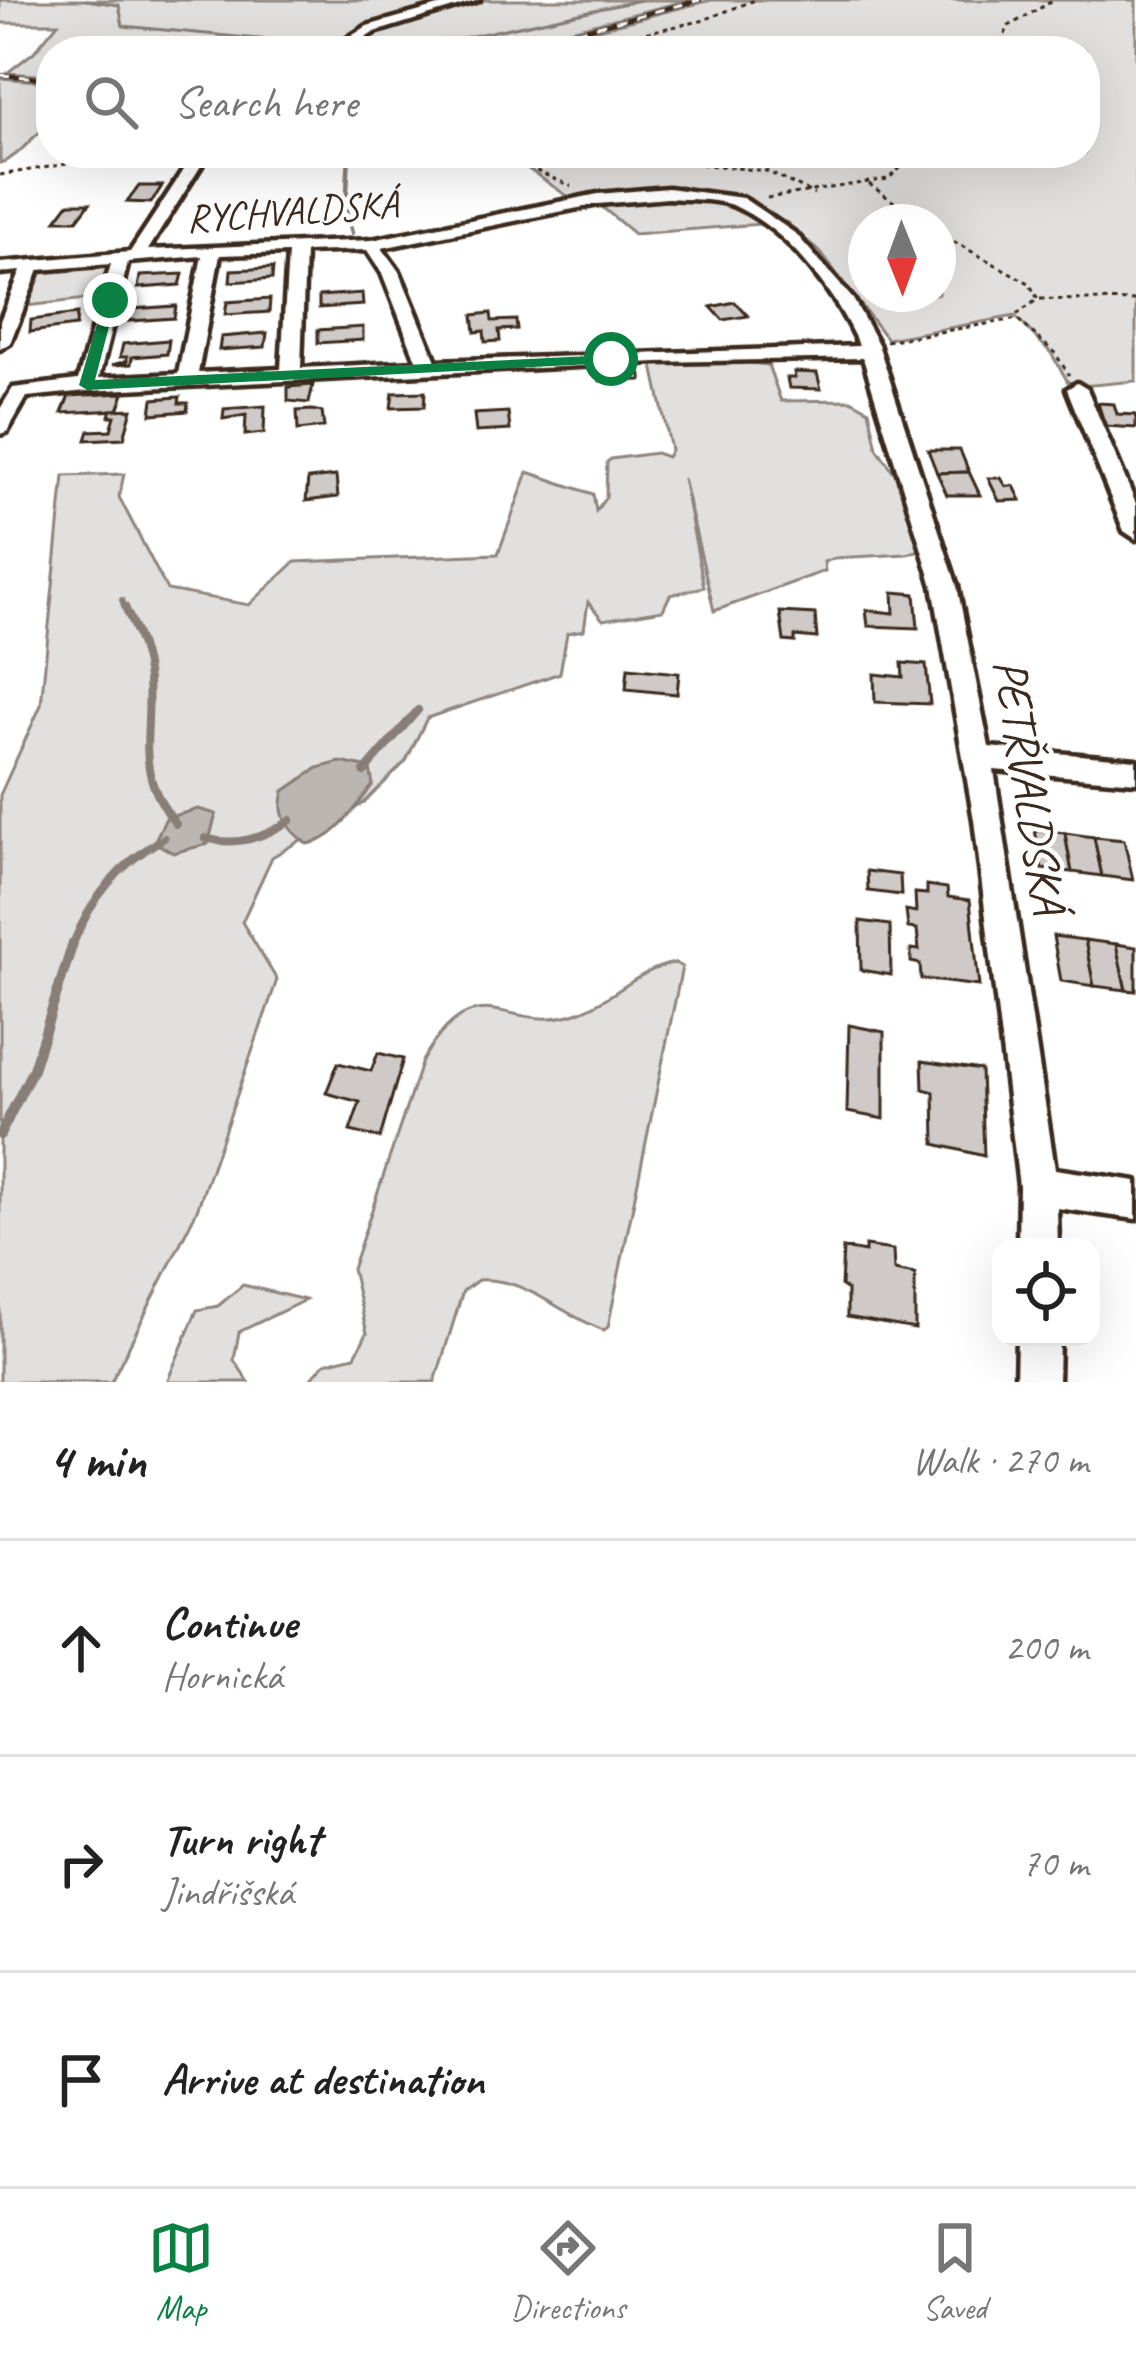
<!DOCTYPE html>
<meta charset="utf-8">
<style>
:root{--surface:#fff;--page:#f6f6f6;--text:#222;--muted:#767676;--line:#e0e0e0;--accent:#0b8043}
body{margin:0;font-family:Caveat,sans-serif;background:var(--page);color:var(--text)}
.controls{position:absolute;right:36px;bottom:36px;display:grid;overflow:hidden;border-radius:24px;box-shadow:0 12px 48px #0002}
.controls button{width:108px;height:108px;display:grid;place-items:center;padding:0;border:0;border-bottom:3px solid var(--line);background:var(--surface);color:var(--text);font:60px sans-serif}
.compass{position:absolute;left:848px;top:204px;width:108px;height:108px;border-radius:50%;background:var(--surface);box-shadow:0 12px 48px #0002;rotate:179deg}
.stop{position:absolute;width:36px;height:36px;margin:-27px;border:9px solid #0b8043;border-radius:50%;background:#fff}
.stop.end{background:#0b8043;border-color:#fff;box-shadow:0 3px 12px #0008}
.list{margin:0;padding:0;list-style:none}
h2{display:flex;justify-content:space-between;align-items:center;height:156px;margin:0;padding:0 48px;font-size:51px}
h2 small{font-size:39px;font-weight:400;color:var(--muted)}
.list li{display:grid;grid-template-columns:78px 1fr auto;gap:36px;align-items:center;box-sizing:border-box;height:216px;padding:0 48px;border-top:3px solid var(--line)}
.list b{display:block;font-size:45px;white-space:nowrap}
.list p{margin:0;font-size:39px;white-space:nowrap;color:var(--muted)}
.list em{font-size:39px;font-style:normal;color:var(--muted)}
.icon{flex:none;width:66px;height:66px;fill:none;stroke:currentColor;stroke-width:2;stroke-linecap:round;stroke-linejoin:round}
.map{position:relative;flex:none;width:1136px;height:1382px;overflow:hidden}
.search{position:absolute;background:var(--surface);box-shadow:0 12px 48px #0002;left:36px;right:36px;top:36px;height:132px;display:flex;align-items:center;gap:30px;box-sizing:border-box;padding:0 42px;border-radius:48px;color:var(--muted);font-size:45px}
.sheet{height:804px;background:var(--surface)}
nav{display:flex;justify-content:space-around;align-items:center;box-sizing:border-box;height:168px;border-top:3px solid var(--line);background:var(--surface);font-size:33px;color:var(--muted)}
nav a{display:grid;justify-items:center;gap:6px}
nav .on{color:var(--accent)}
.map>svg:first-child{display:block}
.green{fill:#e2e0de;stroke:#8e857e;stroke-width:3;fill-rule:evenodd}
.water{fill:#bcb6b3;stroke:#887e77;stroke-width:3}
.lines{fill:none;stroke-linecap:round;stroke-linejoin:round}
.stream-far4{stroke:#887e77;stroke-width:3}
.stream-far3{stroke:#887e77;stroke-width:4.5}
.stream-far2{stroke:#887e77;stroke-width:6}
.stream-far1{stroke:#887e77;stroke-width:8}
.stream{stroke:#887e77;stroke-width:10}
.building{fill:#cfcac7;stroke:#3b2a1e;stroke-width:3}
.minor-casing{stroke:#3b2a1e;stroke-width:9}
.path{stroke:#3b2a1e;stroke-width:3;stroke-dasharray:4.5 4.5;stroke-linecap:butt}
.minor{fill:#fff;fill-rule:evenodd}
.rail-casing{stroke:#3b2a1e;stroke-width:4.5}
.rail{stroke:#fff;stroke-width:3;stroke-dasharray:10;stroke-linecap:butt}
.route{fill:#0b8043}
.labels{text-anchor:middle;stroke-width:9;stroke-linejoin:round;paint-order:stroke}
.far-street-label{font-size:39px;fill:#3b2a1e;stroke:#fff}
.street-label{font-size:48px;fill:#3b2a1e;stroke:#fff}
</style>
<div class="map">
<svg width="1136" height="1382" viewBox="0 0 1136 1382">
<rect width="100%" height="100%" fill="#fff"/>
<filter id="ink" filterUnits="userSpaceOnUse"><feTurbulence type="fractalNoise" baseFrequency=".00833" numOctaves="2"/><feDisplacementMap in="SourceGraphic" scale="24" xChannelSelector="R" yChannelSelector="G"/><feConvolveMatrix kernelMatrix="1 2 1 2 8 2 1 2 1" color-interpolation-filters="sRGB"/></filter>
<g filter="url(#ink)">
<g class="green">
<polygon points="0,0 689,0 487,51 329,51 396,18 326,49 51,51 51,76 7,73 34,52 58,23 0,23"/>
<path d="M711 0H1136V381L1082 386 1068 382 1051 353 1015 316 887 339 820 252 786 222 634 234 601 206 586 209 505 153H1085V51H512ZM866 222H938V294H866Z"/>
<path d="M0 78 51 82V123C33 134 19 158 0 163Z"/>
<polygon points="109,264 113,266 104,297 18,307 39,271"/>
<polygon points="715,359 768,365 781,401 851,400 869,410 877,448 902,484 922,544 920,550 907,554 835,558 824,562 825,571 714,611 683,478 704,587 670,595 663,610 603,620 588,602 584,630 567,633 560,673 427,718 406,761 364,803 272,857 242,922 277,980 197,1210 111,1382 0,1382 0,795 41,705 64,476 124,474 119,497 167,590 249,605 295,562 498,554 528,472 593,494 596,511 606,497 607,462 611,459 656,453 667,457 671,450 652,361"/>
<path d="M675 963 682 967 608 1327 604 1330C561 1315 527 1277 478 1280L463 1291 435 1382H308L325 1363 355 1356 367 1333 352 1269 422 1061C478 965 507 1037 576 1013 612 1001 638 969 675 963Z"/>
<polygon points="243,1285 305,1300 239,1332 234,1360 249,1382 167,1382 197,1310 218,1306"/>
</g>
<g class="water">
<path d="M340 762 370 768 373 785C355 807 336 841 307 844 287 828 277 817 284 791L318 768Z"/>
<polygon points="198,809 216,814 208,844 173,853 154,842 166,818"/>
</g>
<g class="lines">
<g class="stream-far4">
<polyline points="86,0 119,5 123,26 342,47"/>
<polyline points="346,48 458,39 641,0"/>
</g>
<polyline class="stream-far3" points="349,153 346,210 352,233"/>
<polyline class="stream-far2" points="122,600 126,610"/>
<g class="stream-far1">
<path d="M125 607C136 631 146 654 148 680 152 741 133 770 176 824"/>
<polyline points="364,772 418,710"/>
<path d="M205 838C237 847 263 838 291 820"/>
<path d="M72 946C91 898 119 864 164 838"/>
</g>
<polyline class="stream" points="0,1135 33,1069 73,943"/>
</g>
<g class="building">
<polygon points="139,186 162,186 151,203 127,202"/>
<polygon points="69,203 90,203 77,220 56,220"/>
<polygon points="273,268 272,279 230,282 231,270"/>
<polygon points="183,274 180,285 138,288 140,276"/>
<polygon points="362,293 363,305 319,308 319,296"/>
<polygon points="270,299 269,312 225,315 227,302"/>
<polygon points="735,302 748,316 723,320 711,307"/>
<polygon points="176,306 174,318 129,321 132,309"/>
<polygon points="491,313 492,321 516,320 517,329 499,330 500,341 485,342 484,331 475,332 473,315"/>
<polygon points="77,314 76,326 30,332 31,320"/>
<polygon points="363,327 363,340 318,343 318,330"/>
<polygon points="267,333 265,347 219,350 221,337"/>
<polygon points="169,340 167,354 132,357 131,364 112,365 127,361 127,357 120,357 123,344"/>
<polygon points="638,364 642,380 600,381 597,366"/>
<polygon points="794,372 817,373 821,389 789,388 787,378 795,378"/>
<polygon points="313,385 309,403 288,401 288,387"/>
<polygon points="425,392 424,407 391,408 393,393"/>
<polygon points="124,393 118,410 62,413 69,396"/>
<polygon points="180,397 179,403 188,403 187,411 151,414 153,399"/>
<polygon points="1098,403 1114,404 1117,414 1136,415 1136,428 1105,426"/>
<polygon points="265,406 264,433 245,435 246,415 223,419 224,409"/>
<polygon points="132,409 124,438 86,440 89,431 111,430 115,416 109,416 111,410"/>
<polygon points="312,410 322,412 324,427 298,430 297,411"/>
<polygon points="508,412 510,430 476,432 474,414"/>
<polygon points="928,450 960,450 969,472 937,473"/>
<polygon points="969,472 980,495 947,495 937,473"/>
<polygon points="336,476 338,497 306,501 308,479"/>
<polygon points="988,478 1001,478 1006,486 1014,486 1021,500 999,501"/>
<polygon points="893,592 915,594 918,628 868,626 866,610 894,613"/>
<polygon points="780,612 815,614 817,638 795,636 795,642 784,641"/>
<polygon points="902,663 926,665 930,704 875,702 874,674 903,677"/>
<polygon points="628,668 679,673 677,694 626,689"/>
<polygon points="1035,830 1065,833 1072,872 1042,869"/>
<polygon points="1065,833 1094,837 1102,876 1072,872"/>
<polygon points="1094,837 1124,840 1133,880 1102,876"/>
<polygon points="867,871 900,875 901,895 868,891"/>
<polygon points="927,885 947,888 948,897 970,900 979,986 921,979 920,964 911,962 911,949 919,950 917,929 908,928 906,910 916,912 915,893 927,894"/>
<polygon points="860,921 890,925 891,975 861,970"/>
<polygon points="1053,936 1085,940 1094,986 1061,981"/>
<polygon points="1085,940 1116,944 1126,990 1094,986"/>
<polygon points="1116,944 1136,947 1136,991 1126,990"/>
<polygon points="849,1025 884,1032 884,1119 847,1112"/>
<polygon points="378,1053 403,1059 380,1138 350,1131 360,1102 326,1093 338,1063 371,1071"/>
<polygon points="922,1061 981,1070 984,1156 935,1144 934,1092 923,1089"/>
<polygon points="865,1246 893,1250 894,1270 915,1274 915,1329 847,1317 847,1290 841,1286 843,1248 865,1252"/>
</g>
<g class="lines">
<g class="minor-casing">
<g id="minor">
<polygon points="460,0 479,0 375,32 343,51 328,51 367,26"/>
<path d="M195 153H209L148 250 372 240 598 194 668 188 743 198 796 234 853 299 878 344 957 586 989 747 1136 760V782L994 770 1055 1169 1136 1181V1219L1057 1208 1058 1247H1018L1019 1186 974 820 933 586 863 358 657 362 87 391 27 397 7 432 0 434V409L13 388 78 380 111 264 39 270 10 343 0 349V321L21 271 0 273V263L130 252ZM668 198C688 200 716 198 734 206 789 230 836 294 859 346L436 361 400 273 382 248 598 204ZM367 250 382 273 417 362 301 368 305 252ZM288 253 281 369 198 373 220 255ZM202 256 178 374 99 378 128 262Z"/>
<polygon points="1077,383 1087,389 1136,504 1136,539 1124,531 1067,389"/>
<polygon points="1017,1337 1059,1337 1058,1382 1016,1382"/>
</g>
</g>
<g class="path">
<polyline points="588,51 595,43 701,21 755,0"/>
<polyline points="997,51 1009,26 1054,0"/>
<polyline points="495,153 571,186"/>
<polyline points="594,153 766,171 814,194"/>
<polyline points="0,175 133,153"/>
<polyline points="869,184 922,222"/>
<polyline points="767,198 888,179 917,153"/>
<polyline points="938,233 1029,283 1038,299 1015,316"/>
<polyline points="1040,299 1136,301"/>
<polyline points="886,341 1017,319 1055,353 1069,375"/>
</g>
<use href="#minor" class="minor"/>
<g class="rail-casing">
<g id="rail">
<polyline points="499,51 700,0"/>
<polyline points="0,75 51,79"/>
</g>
</g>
<use href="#rail" class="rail"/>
</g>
</g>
<polygon class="route" points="105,297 116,300 95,380 611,355 618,359 611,363 87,390 79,385"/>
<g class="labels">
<g class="far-street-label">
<text transform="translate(292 210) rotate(-4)" y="14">RYCHVALDSKÁ</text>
</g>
<g class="street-label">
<text transform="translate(1031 786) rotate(81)" y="17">PETŘVALDSKÁ</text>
</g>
</g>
</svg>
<div class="controls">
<button><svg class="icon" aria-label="locate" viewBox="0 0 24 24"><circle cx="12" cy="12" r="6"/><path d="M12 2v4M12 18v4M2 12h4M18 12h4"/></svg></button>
</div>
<svg class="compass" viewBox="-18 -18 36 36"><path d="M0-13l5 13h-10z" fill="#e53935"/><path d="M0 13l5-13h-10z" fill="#767676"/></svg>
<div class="stop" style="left:611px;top:359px"></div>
<div class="stop end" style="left:110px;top:300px"></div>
<div class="search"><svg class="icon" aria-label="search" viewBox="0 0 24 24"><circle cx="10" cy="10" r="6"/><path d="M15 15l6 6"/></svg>Search here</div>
</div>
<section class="sheet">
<h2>4 min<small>Walk · 270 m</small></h2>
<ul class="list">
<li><svg class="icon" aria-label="ahead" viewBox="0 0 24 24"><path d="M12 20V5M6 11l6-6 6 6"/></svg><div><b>Continue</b><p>Hornická</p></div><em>200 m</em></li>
<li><svg class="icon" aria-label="right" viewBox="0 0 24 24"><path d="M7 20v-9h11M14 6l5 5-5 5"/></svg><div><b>Turn right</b><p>Jindřišská</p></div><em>70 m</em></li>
<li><svg class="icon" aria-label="arrive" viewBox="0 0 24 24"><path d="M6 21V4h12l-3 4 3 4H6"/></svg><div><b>Arrive at destination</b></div></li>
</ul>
</section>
<nav>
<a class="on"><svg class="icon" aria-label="map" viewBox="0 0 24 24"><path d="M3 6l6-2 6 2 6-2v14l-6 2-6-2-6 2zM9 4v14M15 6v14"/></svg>Map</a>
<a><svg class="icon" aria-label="directions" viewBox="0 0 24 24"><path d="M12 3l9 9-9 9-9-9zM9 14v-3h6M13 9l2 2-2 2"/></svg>Directions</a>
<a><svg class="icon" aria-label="saved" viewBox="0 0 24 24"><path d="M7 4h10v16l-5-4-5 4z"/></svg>Saved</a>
</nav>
